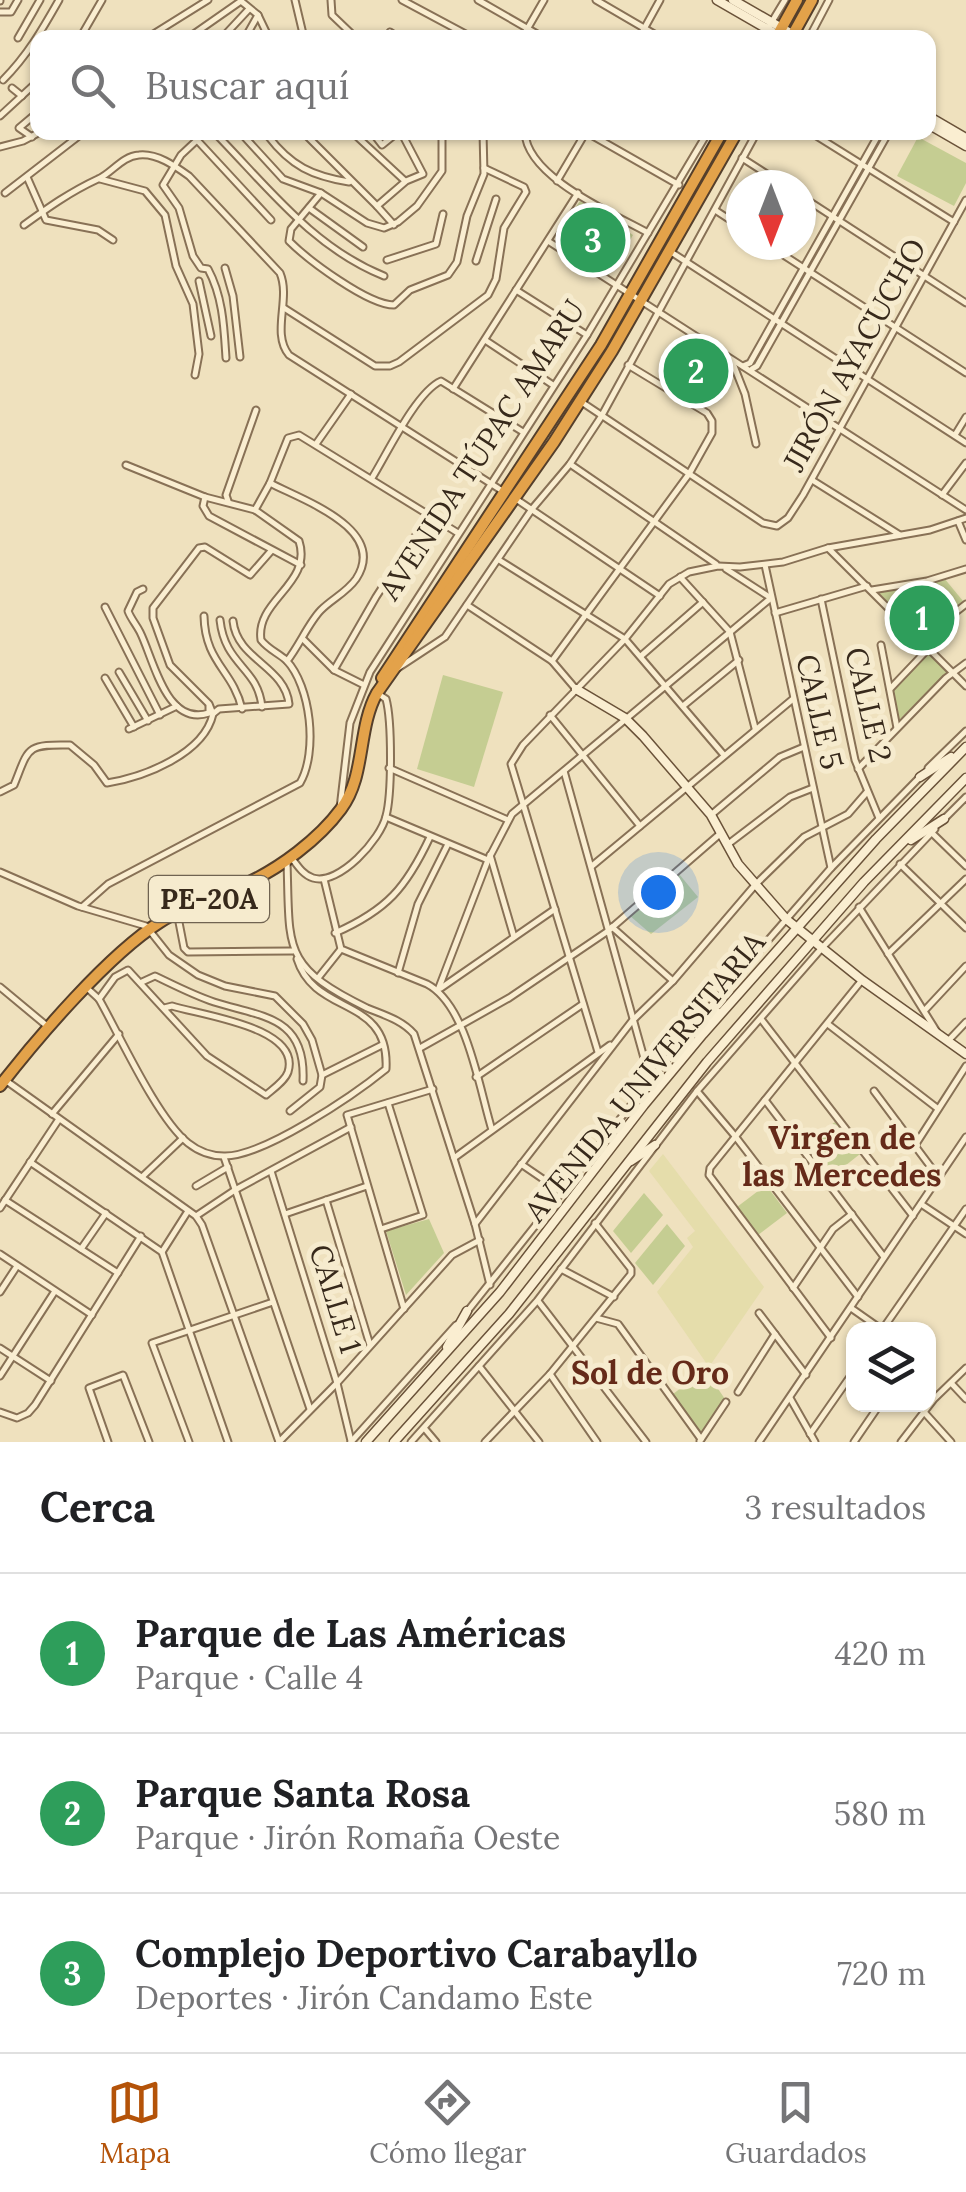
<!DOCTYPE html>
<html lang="es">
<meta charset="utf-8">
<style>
:root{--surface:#fff;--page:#f2f2f2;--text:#202124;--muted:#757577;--line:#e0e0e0;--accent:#b45309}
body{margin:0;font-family:Lora,serif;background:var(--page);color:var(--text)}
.controls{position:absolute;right:30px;bottom:30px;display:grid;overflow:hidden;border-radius:20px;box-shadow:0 2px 8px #0004}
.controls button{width:90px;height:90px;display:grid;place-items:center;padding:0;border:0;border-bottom:2px solid var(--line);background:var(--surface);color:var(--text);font:50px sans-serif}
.compass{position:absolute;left:726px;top:170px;width:90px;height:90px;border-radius:50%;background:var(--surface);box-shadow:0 2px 8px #0004;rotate:180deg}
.you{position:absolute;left:658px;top:892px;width:35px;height:35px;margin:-25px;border:8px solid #fff;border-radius:50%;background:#1a73e8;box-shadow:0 0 0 15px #1a73e833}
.badge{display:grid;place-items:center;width:65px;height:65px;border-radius:50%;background:var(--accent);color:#fff;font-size:32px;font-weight:700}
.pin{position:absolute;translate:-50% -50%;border:5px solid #fff;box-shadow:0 2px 10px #0006}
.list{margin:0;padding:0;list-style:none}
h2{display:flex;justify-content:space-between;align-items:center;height:130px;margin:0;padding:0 40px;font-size:42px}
h2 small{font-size:32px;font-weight:400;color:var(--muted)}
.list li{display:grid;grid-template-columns:65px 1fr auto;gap:30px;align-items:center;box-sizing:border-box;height:160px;padding:0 40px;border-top:2px solid var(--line)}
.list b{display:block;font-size:38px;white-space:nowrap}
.list p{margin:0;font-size:32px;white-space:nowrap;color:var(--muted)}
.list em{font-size:32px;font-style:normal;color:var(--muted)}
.icon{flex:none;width:55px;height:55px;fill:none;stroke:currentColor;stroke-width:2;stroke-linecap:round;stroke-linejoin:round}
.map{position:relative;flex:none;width:966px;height:1442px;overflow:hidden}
.search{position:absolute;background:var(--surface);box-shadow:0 2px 8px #0004;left:30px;right:30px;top:30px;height:110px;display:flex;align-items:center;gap:25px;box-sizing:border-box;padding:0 35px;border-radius:20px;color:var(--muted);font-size:38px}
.sheet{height:610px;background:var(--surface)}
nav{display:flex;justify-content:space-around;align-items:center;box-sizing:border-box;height:140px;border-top:2px solid var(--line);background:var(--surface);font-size:28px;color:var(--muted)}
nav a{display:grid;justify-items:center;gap:5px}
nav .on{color:var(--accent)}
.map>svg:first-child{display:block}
.farmland{fill:#e5ddab}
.green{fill:#c5cd92}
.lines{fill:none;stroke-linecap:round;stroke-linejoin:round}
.street-casing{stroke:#887156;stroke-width:9}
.secondary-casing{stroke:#6a5239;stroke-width:11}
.highway-casing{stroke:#553f2b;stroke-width:14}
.street{stroke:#faeed1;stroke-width:5}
.secondary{stroke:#faeed1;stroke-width:8}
.highway{stroke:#e3a24a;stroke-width:10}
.labels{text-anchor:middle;stroke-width:10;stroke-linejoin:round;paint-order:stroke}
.shield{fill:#f6ebce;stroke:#706351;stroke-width:2.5}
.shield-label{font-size:28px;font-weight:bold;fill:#37291b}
.street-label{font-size:30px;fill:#37291b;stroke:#f6ebce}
.neighbourhood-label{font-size:32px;font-weight:bold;fill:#652a19;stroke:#f6ebce}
</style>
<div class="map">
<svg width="966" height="1442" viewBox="0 0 966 1442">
<rect width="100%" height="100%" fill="#efe1be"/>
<polygon class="farmland" points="663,1154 764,1287 709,1367 657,1292 693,1247 687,1238 695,1231 649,1171"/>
<g class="green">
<polygon points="918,137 966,163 966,183 954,206 897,176"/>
<polygon points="580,201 633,235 608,277 580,260 579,255 556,243 556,236"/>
<polygon points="688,339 728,363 704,403 664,380"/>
<polygon points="944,578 963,601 920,635 877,591"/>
<polygon points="929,653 948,671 898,721 892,690"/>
<polygon points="443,675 503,692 474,787 417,769"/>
<polygon points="679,874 698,897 651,934 629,915"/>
<polygon points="835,1122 860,1154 831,1177 806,1144"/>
<polygon points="766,1185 787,1213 758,1235 737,1207"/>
<polygon points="644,1193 663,1215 631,1253 613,1231"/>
<polygon points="429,1219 444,1253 406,1295 386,1231"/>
<polygon points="667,1224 685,1246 653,1285 635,1263"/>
<polygon points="705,1370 725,1399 701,1433 673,1394"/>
</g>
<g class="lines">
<g class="street-casing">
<g id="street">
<polyline points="295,0 304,38"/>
<polyline points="331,0 332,15 356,38"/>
<polyline points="402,0 473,38"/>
<polyline points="478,0 544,38"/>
<polyline points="596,0 661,38"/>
<polyline points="0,1 0,0"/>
<polyline points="241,1 258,15 269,38"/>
<polyline points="0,12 11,12 18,0"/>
<polyline points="390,32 399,38"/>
<polyline points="18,38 40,0"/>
<polyline points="80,38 102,0"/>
<polyline points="147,38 208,0"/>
<polyline points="188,38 241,1"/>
<polyline points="222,38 249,9"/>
<polyline points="245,38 258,15"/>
<polyline points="522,38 544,0"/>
<polyline points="639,38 660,0"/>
<polyline points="762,38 785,0"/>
<polyline points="809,38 829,0"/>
<path d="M3 80C27 56 42 30 59 0"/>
<polyline points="12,88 22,96"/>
<polyline points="0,116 38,81"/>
<path d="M214 132C267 186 312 247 384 276"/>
<polyline points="240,132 283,179 321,193 367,223 384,228 398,222 417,206 442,171 442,132"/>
<polyline points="303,132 377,206 406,181 423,174 401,132"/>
<polyline points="352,132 405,181"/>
<polyline points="372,132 382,145 398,132"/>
<path d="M525 132C526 177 614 214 648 233"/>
<polyline points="586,132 679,185"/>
<polyline points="810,132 954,222"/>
<path d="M268 136C291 166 312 176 349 182"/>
<polyline points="32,137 19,128 38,112"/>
<polyline points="0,147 23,141 40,132"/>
<polyline points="742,158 784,185"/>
<polyline points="27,177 46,220 98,230 113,240"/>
<polyline points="100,179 145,191 165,215 176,266 193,304 199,354 195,375"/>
<polyline points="557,181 586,132"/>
<polyline points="5,193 84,132"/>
<path d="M321 193 291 229 289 241C308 260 368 305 394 305L410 290 448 275 457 262 467 216 484 174 483 132"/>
<polyline points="801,196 966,303"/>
<polyline points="377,206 394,225"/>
<polyline points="309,208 363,247"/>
<polyline points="715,210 741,227"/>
<path d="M24 225C49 207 70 192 98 179 112 173 122 156 139 155 157 153 175 166 189 176L280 273C291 299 271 333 289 355L504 492"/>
<polyline points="548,241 966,510"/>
<polyline points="768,245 966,373"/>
<polyline points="671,252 966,443"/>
<polyline points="387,260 436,244 443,214"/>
<polyline points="476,261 496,199"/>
<polyline points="225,268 233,296 240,357"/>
<polyline points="199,281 211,336"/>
<polyline points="516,290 587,335"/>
<polyline points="284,308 375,366 390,366 399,362 488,295 496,279 504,228 526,192 524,187 484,168"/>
<polyline points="485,340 553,385"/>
<path d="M226 358C224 327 223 297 208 269L201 268 193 256 179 208 163 185 181 155 197 140 271 220"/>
<polyline points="732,361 745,394 756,444"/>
<polyline points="743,366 750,363 880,132"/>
<polyline points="752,369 757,366 889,132"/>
<polyline points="453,389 578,193"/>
<polyline points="580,401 763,523 777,526 788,518 803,495 966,200"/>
<polyline points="955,435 966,417"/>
<polyline points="316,444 351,394"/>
<polyline points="570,464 716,564"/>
<path d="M372 478C387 454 416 392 441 381L523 432"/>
<polyline points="812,480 900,535"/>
<path d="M270 483C302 500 389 529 356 579 347 592 332 599 321 610 309 622 299 646 287 661"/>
<polyline points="942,495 966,463"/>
<polyline points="205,497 203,506 209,516 301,565"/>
<polyline points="513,497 660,596"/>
<polyline points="228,501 226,495 256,410"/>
<polyline points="255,510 270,483 288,438 299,435 458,533"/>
<polyline points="958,521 966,540"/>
<polyline points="828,548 966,686"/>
<polyline points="499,560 625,639 723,754"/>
<polyline points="765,565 831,868"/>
<polyline points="680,577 730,632 755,728"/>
<path d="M143 589 137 592 128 611C131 619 136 624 140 632 154 660 166 727 209 713V706"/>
<polyline points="872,590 927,581 966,569"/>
<polyline points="821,599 855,760 879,818"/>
<polyline points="467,605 552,661 575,688"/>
<polyline points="105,607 160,715"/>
<polyline points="775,613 867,586"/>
<path d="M204 616C205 663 233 670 242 709"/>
<path d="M220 620C225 666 258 667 262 707"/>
<polyline points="921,639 966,604"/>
<polyline points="304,640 334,670 364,685"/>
<polyline points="881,645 897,728"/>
<polyline points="641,656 703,602"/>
<polyline points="552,661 689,474 712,433 712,421 707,413 628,365"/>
<polyline points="398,668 445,637 532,509 570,464 601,417 757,132"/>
<polyline points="334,670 376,597 429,515"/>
<polyline points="119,672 148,721"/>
<polyline points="105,678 134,727"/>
<polyline points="890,689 929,648"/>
<polyline points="683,706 739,660"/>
<path d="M214 713 219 709 289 704C285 666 237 660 233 621"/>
<polyline points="550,715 640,826"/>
<polyline points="129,729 177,706"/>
<polyline points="389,768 508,820"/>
<polyline points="928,768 966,731"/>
<polyline points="858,769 946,678 966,663"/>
<polyline points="564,771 649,1076"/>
<path d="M0 792 14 785C29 748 25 744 70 745L94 765 107 783C144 777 204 754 213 714L209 704 170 665 153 618V608L199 548 205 547 250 575 271 551"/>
<polyline points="340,808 350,723 370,672 587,335 708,132"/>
<polyline points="711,815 780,757 804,747"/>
<polyline points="386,817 488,860"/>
<polyline points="942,821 966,797"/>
<polyline points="932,833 966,866"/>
<polyline points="727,845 790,797 813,788"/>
<polyline points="490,855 514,937"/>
<path d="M291 857C297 865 303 875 313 878 339 886 381 839 386 816 392 794 392 721 386 699L377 693"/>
<path d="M287 862C290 949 281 966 367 1008 384 1015 402 1020 414 1034L475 1224 490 1285"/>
<polyline points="900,864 966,928"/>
<polyline points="592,866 793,699"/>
<polyline points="0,872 78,906 146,926 169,955 198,975 225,986 275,996 303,1024 312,1040 322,1075 320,1087 290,1111"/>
<path d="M324 879 341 949 427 984C467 1005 479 1088 492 1130"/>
<path d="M82 907 108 884 300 783C318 752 311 686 286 660 278 653 268 649 261 640 255 600 313 584 299 541L255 510 205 497 126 465"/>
<polyline points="859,907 937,1032"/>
<polyline points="177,912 184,948 188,952 293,951"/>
<polyline points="612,927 673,981"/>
<path d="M335 933C387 910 406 888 430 837"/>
<polyline points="888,954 966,879"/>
<polyline points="398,973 418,904 448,844"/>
<polyline points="318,978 341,949"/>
<path d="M142 982 155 976C174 985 193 995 214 1002 262 1017 306 1016 303 1081"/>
<polyline points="0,987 47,1026"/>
<path d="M87 988 99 999C120 1036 157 1118 188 1143 198 1151 211 1156 224 1156 263 1157 354 1095 386 1069 390 995 315 1017 297 959"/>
<polyline points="441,988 555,909"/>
<polyline points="438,990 488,860 512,814 771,598 726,569"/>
<path d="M99 999 115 977 128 970 207 1056 266 1095C273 1089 285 1081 288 1072 302 1027 200 1015 172 1006L164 1008"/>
<polyline points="925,1010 966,966"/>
<polyline points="761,1019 913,1216"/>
<polyline points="696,1023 831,868 921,776"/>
<polyline points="829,1025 937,1108"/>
<polyline points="948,1041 966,1022"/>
<polyline points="420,1048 509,998 608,931 721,833"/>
<polyline points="598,1052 511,764 523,745 625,639 669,584 689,572 718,566 740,567 783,562 828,548 930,530 966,518"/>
<polyline points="322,1075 382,1045"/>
<polyline points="476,1077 583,1004"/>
<polyline points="5,1080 196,1216 202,1225 279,1442"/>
<polyline points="697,1091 735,1136 858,1297"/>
<polyline points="874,1091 939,1178"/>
<polyline points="765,1100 884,1257"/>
<polyline points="52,1114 119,1034"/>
<polyline points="914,1147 966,1066"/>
<polyline points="224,1157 310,1409"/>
<polyline points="454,1158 610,1045"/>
<polyline points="30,1162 162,1252 228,1442"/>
<polyline points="521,1164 562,1192"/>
<polyline points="271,1171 337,1383 351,1441"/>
<polyline points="142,1177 183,1138"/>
<polyline points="196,1186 228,1167"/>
<polyline points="5,1200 118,1273"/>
<polyline points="326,1200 370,1345"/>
<polyline points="921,1204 966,1234"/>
<polyline points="0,1208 59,1119"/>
<polyline points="285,1214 367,1186"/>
<polyline points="196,1216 235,1190 351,1127"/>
<polyline points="475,1224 632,1021 673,981 756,884 804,837 848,814 867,792"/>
<polyline points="381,1229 423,1215 388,1103"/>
<polyline points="81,1249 106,1213"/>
<polyline points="162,1252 188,1211"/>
<polyline points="0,1254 92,1315"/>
<polyline points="561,1269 614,1297"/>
<polyline points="793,1288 833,1229 852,1214"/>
<polyline points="0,1292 17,1266"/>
<polyline points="538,1301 646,1442"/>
<polyline points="851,1308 881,1329"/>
<polyline points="404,1309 347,1115 433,1089"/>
<polyline points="466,1313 689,1032"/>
<polyline points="759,1313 806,1375"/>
<polyline points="596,1318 618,1324 701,1439"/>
<polyline points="882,1330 966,1209"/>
<polyline points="831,1338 709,1175 710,1168 862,980"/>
<polyline points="0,1348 51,1381"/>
<polyline points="479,1366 539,1442"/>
<polyline points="550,1374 597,1442"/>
<polyline points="0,1376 55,1291"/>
<polyline points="951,1383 966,1399"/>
<polyline points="738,1392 775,1334"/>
<polyline points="790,1398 815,1442"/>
<polyline points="0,1412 17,1418 28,1413 35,1405 141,1236"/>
<polyline points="924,1412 951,1442"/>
<polyline points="425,1429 436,1442"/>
<polyline points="810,1434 854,1371"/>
<polyline points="700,1441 726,1402"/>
<polyline points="108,1442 89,1388 123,1375 149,1442"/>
<polyline points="189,1442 152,1343 273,1302"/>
<polyline points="279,1442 337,1383 452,1255 480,1240"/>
<polyline points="351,1442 456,1325"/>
<polyline points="411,1442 537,1301 697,1091 821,949 935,829"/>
<polyline points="485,1442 550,1374 631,1274 631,1269 595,1223"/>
<polyline points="759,1442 966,1137"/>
<polyline points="854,1442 880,1404"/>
<polyline points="901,1442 934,1399 966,1368"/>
</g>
</g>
<g class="secondary-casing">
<g id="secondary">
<polyline points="717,0 783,38"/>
<polyline points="733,0 799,38"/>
<polyline points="928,116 966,138"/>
<polyline points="928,124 966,146"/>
<polyline points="576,689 625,718 643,736 711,815 738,864 786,919 862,980 966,1054"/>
<polyline points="920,777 951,757"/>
<polyline points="911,840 944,819"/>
<polyline points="689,1031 717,1012"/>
<polyline points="631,1161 655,1145"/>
<polyline points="447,1347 467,1311"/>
<polyline points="366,1442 500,1292 644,1105 703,1034 876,839 966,747"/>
<polyline points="394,1442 509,1314 707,1062 864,882 966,778"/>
</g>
</g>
<g class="highway-casing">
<g id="highway">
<polyline points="776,38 797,0"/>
<polyline points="791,38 812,0"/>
<polyline points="382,678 601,345 722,132"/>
<path d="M0 1086C38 1037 108 955 160 922 187 905 217 897 245 884 279 869 319 839 341 809 366 776 357 729 377 693L554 442 612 351 737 132"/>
</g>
</g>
<use href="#street" class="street"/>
<use href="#secondary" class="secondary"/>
<use href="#highway" class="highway"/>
</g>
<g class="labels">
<rect class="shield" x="149" y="876" width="120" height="46" rx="8"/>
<g class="shield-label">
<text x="209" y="909">PE-20A</text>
</g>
<g class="street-label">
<text transform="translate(855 355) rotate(-61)" y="10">JIRÓN AYACUCHO</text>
<text transform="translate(482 450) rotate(-57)" y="10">AVENIDA TÚPAC AMARU</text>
<text transform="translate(868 705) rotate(77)" y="10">CALLE 2</text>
<text transform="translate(819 712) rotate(77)" y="10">CALLE 5</text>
<text transform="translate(645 1077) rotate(-51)" y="10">AVENIDA UNIVERSITARIA</text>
<text transform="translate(335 1299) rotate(73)" y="10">CALLE 1</text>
</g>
<g class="neighbourhood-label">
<text x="842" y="1149">Virgen de<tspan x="842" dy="37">las Mercedes</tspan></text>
<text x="650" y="1384">Sol de Oro</text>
</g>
</g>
</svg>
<div class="controls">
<button><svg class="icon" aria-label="layers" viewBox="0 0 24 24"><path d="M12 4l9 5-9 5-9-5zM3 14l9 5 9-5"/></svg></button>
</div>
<svg class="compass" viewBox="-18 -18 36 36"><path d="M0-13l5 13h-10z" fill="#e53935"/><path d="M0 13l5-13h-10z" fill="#757577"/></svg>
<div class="you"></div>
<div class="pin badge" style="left:922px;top:618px;background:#2e9e5b">1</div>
<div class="pin badge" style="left:696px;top:371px;background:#2e9e5b">2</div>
<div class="pin badge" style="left:593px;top:240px;background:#2e9e5b">3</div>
<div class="search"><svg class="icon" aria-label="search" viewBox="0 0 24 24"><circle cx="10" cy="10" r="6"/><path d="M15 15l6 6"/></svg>Buscar aquí</div>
</div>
<section class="sheet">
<h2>Cerca<small>3 resultados</small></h2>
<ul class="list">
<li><span class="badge" style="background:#2e9e5b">1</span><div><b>Parque de Las Américas</b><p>Parque · Calle 4</p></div><em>420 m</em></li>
<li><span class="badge" style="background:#2e9e5b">2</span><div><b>Parque Santa Rosa</b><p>Parque · Jirón Romaña Oeste</p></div><em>580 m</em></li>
<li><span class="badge" style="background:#2e9e5b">3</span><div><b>Complejo Deportivo Carabayllo</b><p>Deportes · Jirón Candamo Este</p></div><em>720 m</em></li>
</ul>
</section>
<nav>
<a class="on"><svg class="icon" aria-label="map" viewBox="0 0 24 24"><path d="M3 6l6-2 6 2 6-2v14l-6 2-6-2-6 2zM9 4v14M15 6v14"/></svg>Mapa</a>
<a><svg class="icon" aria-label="directions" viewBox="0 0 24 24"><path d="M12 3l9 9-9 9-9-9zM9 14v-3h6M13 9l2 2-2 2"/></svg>Cómo llegar</a>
<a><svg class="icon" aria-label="saved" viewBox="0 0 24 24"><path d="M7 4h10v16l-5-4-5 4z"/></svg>Guardados</a>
</nav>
